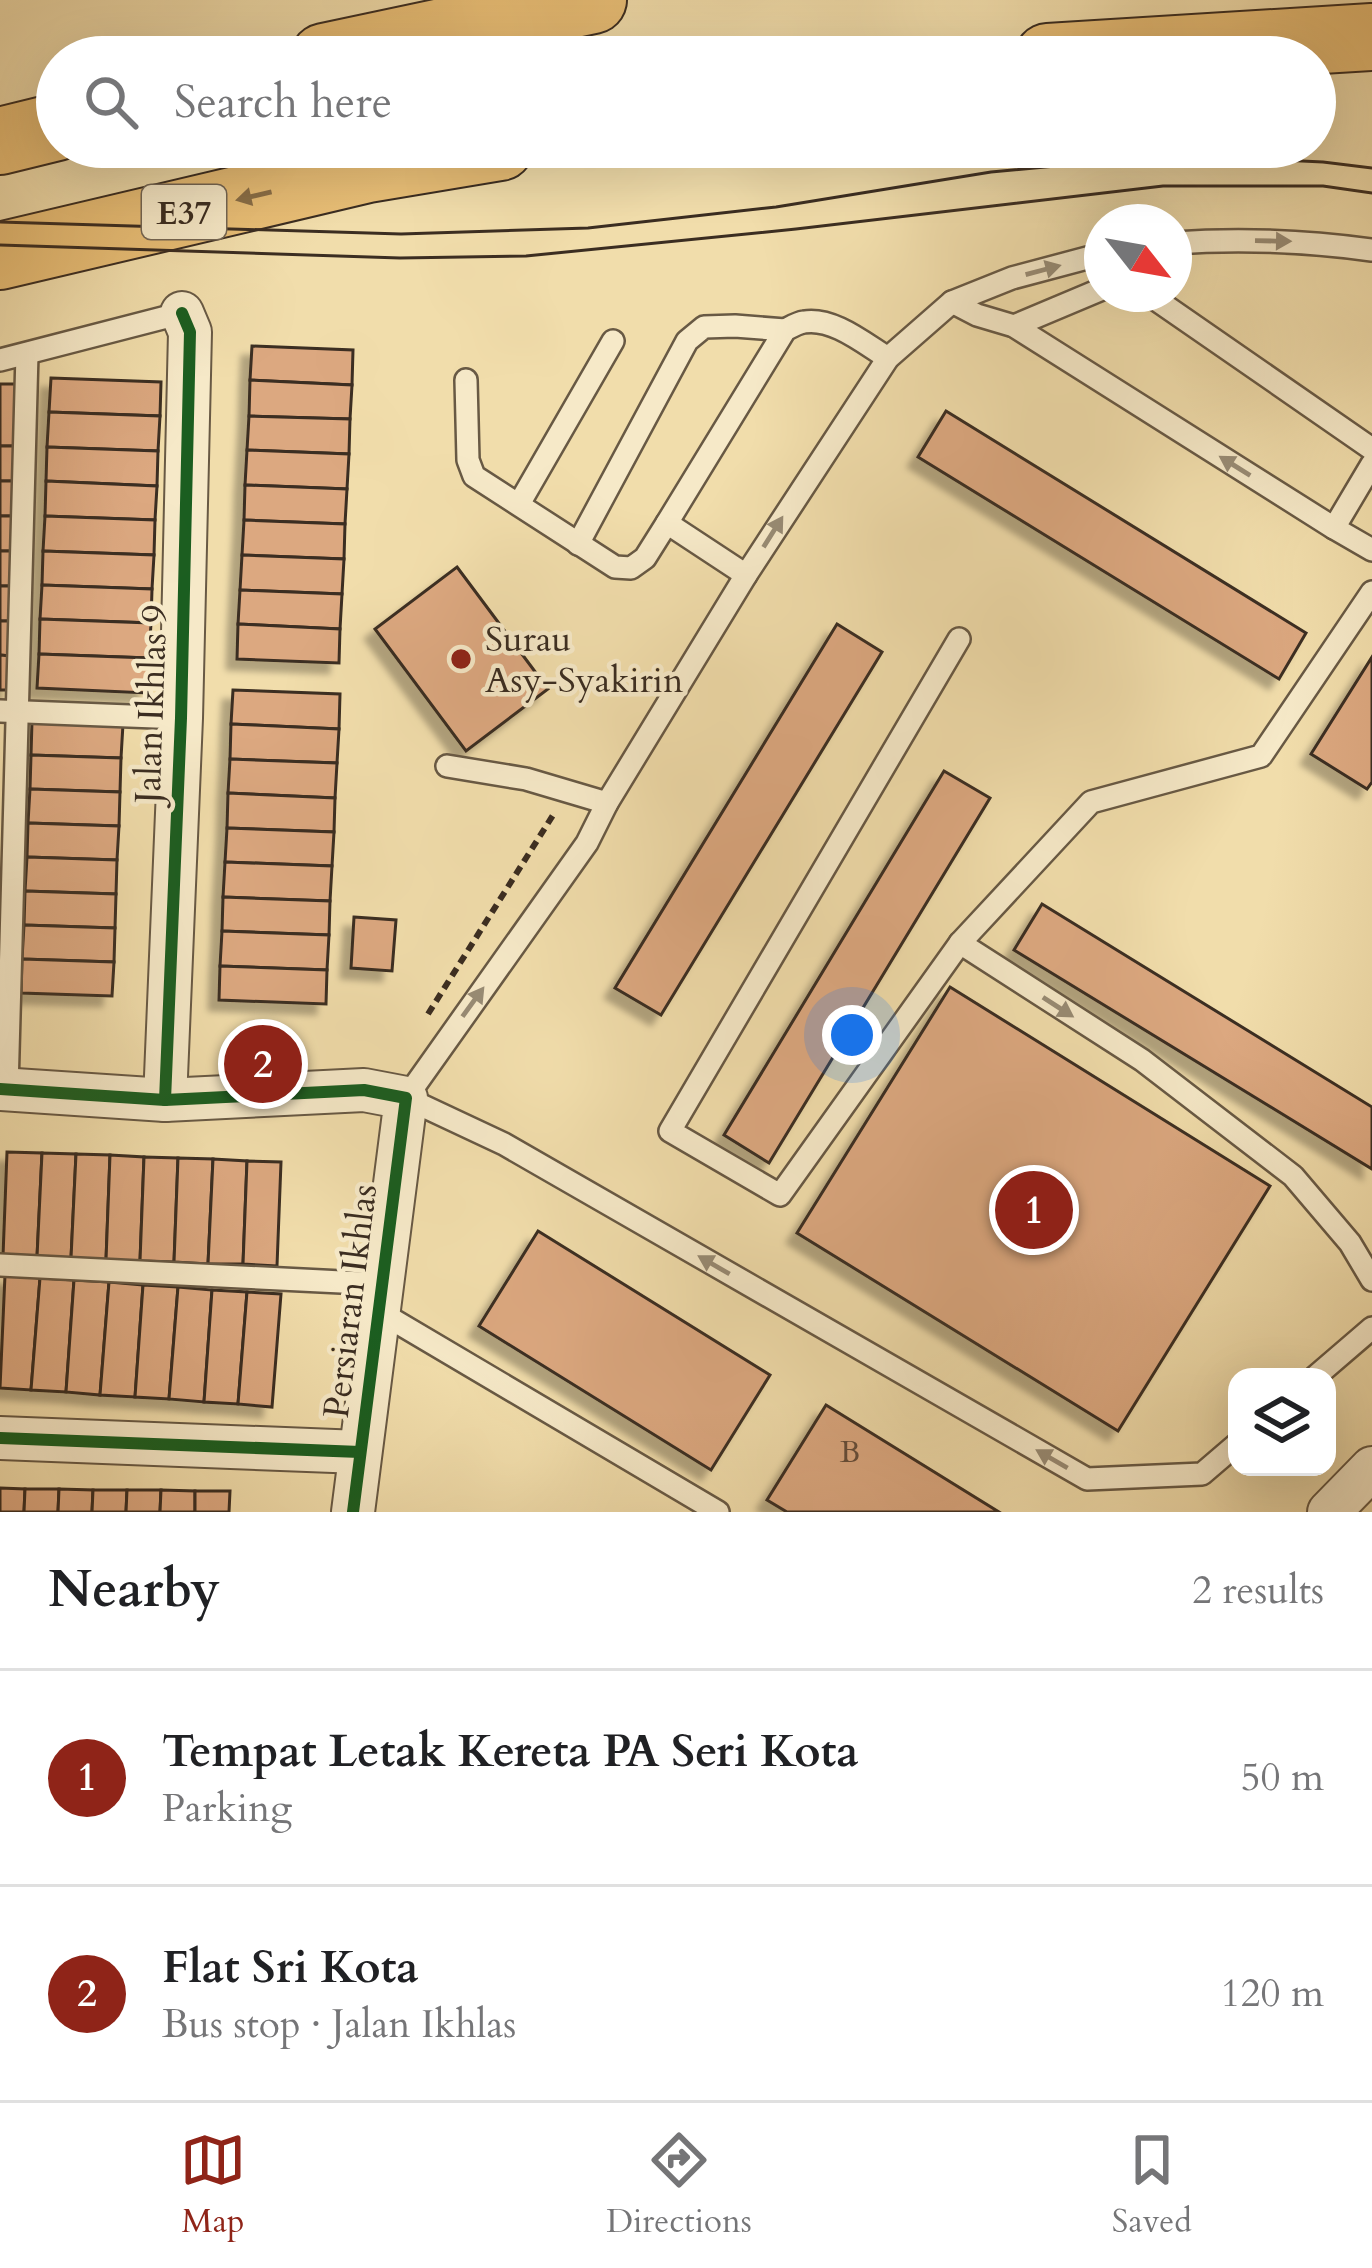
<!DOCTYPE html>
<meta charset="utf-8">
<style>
:root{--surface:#fff;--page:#f2f2f2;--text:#202124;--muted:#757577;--line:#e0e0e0;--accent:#8f2418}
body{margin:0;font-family:Cardo,serif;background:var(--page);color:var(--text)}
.controls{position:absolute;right:36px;bottom:36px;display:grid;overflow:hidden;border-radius:24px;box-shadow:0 12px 48px #0002}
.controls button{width:108px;height:108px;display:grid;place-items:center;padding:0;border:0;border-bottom:3px solid var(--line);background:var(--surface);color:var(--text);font:60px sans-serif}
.compass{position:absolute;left:1084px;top:204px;width:108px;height:108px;border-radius:50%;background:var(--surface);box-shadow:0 12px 48px #0002;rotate:121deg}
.you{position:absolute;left:852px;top:1035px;width:42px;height:42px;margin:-30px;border:9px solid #fff;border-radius:50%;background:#1a73e8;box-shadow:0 0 0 18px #1a73e833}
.badge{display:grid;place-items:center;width:78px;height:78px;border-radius:50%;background:var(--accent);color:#fff;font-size:39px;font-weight:700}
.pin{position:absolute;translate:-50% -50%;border:6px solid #fff;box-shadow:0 3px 12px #0006}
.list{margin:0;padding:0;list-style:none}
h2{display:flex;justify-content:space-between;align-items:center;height:156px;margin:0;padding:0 48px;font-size:51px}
h2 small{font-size:39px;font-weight:400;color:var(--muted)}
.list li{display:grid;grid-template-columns:78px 1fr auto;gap:36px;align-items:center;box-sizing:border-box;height:216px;padding:0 48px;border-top:3px solid var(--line)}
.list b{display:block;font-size:45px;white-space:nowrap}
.list p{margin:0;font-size:39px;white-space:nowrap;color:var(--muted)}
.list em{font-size:39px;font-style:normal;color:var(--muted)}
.icon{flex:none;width:66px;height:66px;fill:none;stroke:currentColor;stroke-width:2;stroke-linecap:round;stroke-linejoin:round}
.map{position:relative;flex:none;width:1372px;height:1512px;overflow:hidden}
.search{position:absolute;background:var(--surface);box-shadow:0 12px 48px #0002;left:36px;right:36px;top:36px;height:132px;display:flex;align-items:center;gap:30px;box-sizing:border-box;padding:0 42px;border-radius:66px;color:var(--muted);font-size:45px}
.sheet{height:588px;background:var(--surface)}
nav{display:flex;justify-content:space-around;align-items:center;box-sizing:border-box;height:168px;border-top:3px solid var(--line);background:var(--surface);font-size:33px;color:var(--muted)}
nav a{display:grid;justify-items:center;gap:6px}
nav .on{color:var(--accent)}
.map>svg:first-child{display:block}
.building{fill:#dca880;stroke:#3b2d21;stroke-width:3;filter:url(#shadow)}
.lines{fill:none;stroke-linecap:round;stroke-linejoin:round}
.lane-casing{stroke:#685944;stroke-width:26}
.street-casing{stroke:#685944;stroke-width:46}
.highway-casing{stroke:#3b2d21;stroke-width:70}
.path{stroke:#3b2d21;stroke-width:6;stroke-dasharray:9 6;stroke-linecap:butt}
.lane{stroke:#f6e9c8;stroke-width:21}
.street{stroke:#f6e9c8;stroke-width:42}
.highway{stroke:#e8be76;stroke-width:66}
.tram{stroke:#3b2d21;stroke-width:3}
.cycleway-casing{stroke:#f6e9c8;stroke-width:20}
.cycleway{stroke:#1b5e20;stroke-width:12}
.oneway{fill:#896e47}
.oneway2{fill:#988b74}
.poi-dot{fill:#8f2418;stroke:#f6e9c8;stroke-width:4.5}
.labels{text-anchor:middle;stroke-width:9;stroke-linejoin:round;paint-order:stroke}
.number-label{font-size:30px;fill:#634c39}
.shield{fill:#f6e9c8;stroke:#736553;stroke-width:3}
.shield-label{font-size:33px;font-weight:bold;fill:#3b2d21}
.poi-label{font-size:36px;fill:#3b2d21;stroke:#f6e9c8;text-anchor:start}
.street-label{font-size:36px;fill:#3b2d21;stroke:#f6e9c8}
</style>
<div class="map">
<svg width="1372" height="1512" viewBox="0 0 1372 1512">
<defs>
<filter id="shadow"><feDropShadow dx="-10" dy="10" stdDeviation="3" flood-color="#0004"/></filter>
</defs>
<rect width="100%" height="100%" fill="#f1ddab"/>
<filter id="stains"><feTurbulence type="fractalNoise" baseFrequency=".00167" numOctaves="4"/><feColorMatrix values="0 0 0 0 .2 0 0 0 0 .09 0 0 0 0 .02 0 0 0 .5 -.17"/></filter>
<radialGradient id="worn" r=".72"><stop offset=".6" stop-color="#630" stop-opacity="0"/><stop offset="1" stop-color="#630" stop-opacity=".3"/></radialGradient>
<g class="building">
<polygon points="252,346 353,350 352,385 250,380"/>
<polygon points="51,378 161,382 160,416 49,412"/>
<polygon points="250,380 352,385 350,419 249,416"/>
<polygon points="0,384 17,384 16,446 0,446"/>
<polygon points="946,411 1306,633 1279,679 918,457"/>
<polygon points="49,412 160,416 158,451 47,447"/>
<polygon points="249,416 350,419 349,454 247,450"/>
<polygon points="0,446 16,446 15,481 0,481"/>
<polygon points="47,447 158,451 157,486 46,481"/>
<polygon points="247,450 349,454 347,489 245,485"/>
<polygon points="0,481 15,481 14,516 0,516"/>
<polygon points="46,481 157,486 155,520 45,516"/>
<polygon points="245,485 347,489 345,524 244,520"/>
<polygon points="0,516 14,516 13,551 0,551"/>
<polygon points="45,516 155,520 154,555 43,551"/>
<polygon points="244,520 345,524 344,559 242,555"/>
<rect x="0" y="551" width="13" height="35"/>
<polygon points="43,551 154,555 152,589 42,585"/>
<polygon points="242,555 344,559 342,594 240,590"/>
<polygon points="457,567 548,689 466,751 375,629"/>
<polygon points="42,585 152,589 151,623 40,619"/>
<polygon points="0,586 13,586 12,621 0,621"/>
<polygon points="240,590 342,594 340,629 238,624"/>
<polygon points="40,619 151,623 149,658 39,654"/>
<polygon points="0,621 12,621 11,656 0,655"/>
<polygon points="238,624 340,629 339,663 237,659"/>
<polygon points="837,624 882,652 661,1015 615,988"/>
<polygon points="39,654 149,658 148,693 37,688"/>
<polygon points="0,655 11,656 10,690 0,690"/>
<polygon points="1372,657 1372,782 1367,789 1311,754"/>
<polygon points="233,690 340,694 339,729 231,724"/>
<polygon points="32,721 123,724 121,758 31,755"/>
<polygon points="231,724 339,729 337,763 230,759"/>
<polygon points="31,755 121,758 120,792 30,789"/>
<polygon points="230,759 337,763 335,798 228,793"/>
<polygon points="944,771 990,798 769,1163 724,1135"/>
<polygon points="30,789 120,792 119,826 28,823"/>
<polygon points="228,793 335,798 334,832 227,828"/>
<polygon points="28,823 119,826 117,860 27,857"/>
<polygon points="227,828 334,832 332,866 225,862"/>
<polygon points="27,857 117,860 116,894 25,891"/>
<polygon points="225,862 332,866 330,901 223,897"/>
<polygon points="25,891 116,894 115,928 24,925"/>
<polygon points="223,897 330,901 329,935 222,931"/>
<polygon points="1042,904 1372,1107 1372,1169 1014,950"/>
<polygon points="354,917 396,920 392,971 351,968"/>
<polygon points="24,925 115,928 114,962 22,959"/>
<polygon points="222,931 329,935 327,970 220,966"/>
<polygon points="22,959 114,962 112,996 21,993"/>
<polygon points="220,966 327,970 326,1004 219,1000"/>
<polygon points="950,987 1270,1186 1118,1431 797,1233"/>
<polygon points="7,1152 42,1153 37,1257 3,1256"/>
<polygon points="42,1153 76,1154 71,1258 37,1257"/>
<polygon points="76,1154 110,1155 106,1260 71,1258"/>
<polygon points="110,1155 144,1157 140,1261 106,1260"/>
<polygon points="144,1157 178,1158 174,1262 140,1261"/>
<polygon points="178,1158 213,1159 208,1264 174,1262"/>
<polygon points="213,1159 247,1161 243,1264 208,1264"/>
<polygon points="247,1161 281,1162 277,1266 243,1264"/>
<polygon points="538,1231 770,1375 711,1470 479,1326"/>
<polygon points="5,1275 40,1278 31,1390 0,1388"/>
<polygon points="40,1278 74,1280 66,1392 31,1390"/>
<polygon points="74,1280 109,1282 100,1395 66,1392"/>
<polygon points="109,1282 143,1285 135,1397 100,1395"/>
<polygon points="143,1285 178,1287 169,1399 135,1397"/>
<polygon points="178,1287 212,1290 204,1402 169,1399"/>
<polygon points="212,1290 247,1292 238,1404 204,1402"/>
<polygon points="247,1292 281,1294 272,1407 238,1404"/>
<polygon points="826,1405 999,1512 787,1512 767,1500"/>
<polygon points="0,1488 25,1489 24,1512 0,1512"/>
<polygon points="25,1489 59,1489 58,1512 24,1512"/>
<polygon points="59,1489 93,1490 92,1512 58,1512"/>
<polygon points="93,1490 127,1490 126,1512 92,1512"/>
<polygon points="127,1490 161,1490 160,1512 126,1512"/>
<polygon points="161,1490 195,1491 195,1512 160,1512"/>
<polygon points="195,1491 230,1491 229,1512 195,1512"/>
</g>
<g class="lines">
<g class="lane-casing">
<g id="lane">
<path d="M1174 243C1241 238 1306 241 1372 250"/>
<polyline points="1102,254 1012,278 952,302 888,358 746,575 607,803 587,843 406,1098 504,1144 1087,1479 1202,1474 1237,1444"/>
<polyline points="1148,294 1372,449"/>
<polyline points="952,302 977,315 1014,326 1334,528 1372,550"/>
<polyline points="1014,326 1102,289"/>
<polyline points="0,360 182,313"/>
<polyline points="466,380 468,460 474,476 615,567 631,568 645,558 667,523 746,575"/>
<polyline points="519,504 613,341"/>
<path d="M667 523 785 330C791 327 797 323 804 322 833 317 865 344 888 358"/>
<polyline points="1334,528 1372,464"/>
<polyline points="578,544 687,341 704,327 735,326 785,330"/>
<polyline points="959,639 670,1131 780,1195 960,943 1091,802 1261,756 1372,592"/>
<polyline points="0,711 181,718"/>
<polyline points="447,766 526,779 607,803"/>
<polyline points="960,943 1142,1060 1293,1176 1350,1243 1372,1280"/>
<polyline points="7,1089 27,354"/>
<polyline points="0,1265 382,1284"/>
<polyline points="378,1311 718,1512"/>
<polyline points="1315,1377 1372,1328"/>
</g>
</g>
<g class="street-casing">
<g id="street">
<polyline points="0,1089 165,1100 364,1090 406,1098 353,1512"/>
<polyline points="165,1100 181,718 190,332 182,313"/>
<polyline points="0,1438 360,1452"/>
<polyline points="1329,1512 1372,1468"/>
</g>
</g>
<g class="highway-casing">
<g id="highway">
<polyline points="324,57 593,0"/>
<polyline points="1048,57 1372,37"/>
<polyline points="0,141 57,127"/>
<polyline points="0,256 368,169 500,147"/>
</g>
</g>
<polyline class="path" points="428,1014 555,812"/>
<use href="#lane" class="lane"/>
<use href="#street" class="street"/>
<use href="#highway" class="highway"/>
<g class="tram">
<polyline points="0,222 401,234 588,228 776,207 991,172 1173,155 1323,162 1372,168"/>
<polyline points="0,245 400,258 526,256 796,229 1163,186 1323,186 1372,193"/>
</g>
<g class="cycleway-casing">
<g id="cycleway">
<polyline points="0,1089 165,1100 364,1090 406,1098 353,1512"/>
<polyline points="165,1100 181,718 190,332 182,313"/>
<polyline points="0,1438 360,1452"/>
</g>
</g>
<use href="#cycleway" class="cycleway"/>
</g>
<defs><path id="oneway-solid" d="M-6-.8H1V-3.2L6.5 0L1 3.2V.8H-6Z" transform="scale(3)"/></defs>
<use class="oneway" href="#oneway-solid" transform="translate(254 196) rotate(167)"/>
<g class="oneway2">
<use href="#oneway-solid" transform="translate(1273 241) rotate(1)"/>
<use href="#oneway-solid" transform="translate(1043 270) rotate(-15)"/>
<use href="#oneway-solid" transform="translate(1235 466) rotate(-148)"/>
<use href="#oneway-solid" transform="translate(773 532) rotate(-58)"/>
<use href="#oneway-solid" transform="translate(473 1002) rotate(-54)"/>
<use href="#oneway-solid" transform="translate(1058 1007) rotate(33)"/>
<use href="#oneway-solid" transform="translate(714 1265) rotate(-150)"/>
<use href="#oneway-solid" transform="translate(1052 1459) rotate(-150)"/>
</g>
<circle class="poi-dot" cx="461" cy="659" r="12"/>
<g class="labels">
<g class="number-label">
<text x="850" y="1462">B</text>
</g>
<rect class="shield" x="142" y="185" width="84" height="54" rx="9"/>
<g class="shield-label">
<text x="184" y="224">E37</text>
</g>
<g class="poi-label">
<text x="485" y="651">Surau<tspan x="485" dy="41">Asy-Syakirin</tspan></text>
</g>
<g class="street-label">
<text transform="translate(150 704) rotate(-88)" y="13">Jalan Ikhlas 9</text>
<text transform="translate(349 1301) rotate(-83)" y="13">Persiaran Ikhlas</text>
</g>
</g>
<rect width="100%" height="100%" filter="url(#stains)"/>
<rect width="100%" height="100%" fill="url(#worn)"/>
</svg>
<div class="controls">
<button><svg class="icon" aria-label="layers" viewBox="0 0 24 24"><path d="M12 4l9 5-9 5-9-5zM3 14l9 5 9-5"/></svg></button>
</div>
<svg class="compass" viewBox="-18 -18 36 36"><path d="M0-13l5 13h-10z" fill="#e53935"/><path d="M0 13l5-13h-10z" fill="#757577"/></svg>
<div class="you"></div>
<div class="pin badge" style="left:1034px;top:1210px">1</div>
<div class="pin badge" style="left:263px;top:1064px">2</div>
<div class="search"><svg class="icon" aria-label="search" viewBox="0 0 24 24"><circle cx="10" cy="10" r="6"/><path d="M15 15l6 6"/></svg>Search here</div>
</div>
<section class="sheet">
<h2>Nearby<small>2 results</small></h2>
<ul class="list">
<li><span class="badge">1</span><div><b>Tempat Letak Kereta PA Seri Kota</b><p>Parking</p></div><em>50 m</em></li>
<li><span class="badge">2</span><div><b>Flat Sri Kota</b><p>Bus stop · Jalan Ikhlas</p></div><em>120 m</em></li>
</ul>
</section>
<nav>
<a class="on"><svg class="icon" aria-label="map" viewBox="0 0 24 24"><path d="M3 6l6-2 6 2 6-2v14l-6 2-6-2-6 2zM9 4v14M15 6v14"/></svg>Map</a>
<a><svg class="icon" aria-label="directions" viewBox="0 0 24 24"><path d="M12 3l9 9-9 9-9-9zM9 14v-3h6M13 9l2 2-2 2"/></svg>Directions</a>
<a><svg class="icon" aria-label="saved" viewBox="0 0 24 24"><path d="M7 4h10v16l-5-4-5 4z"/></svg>Saved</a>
</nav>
